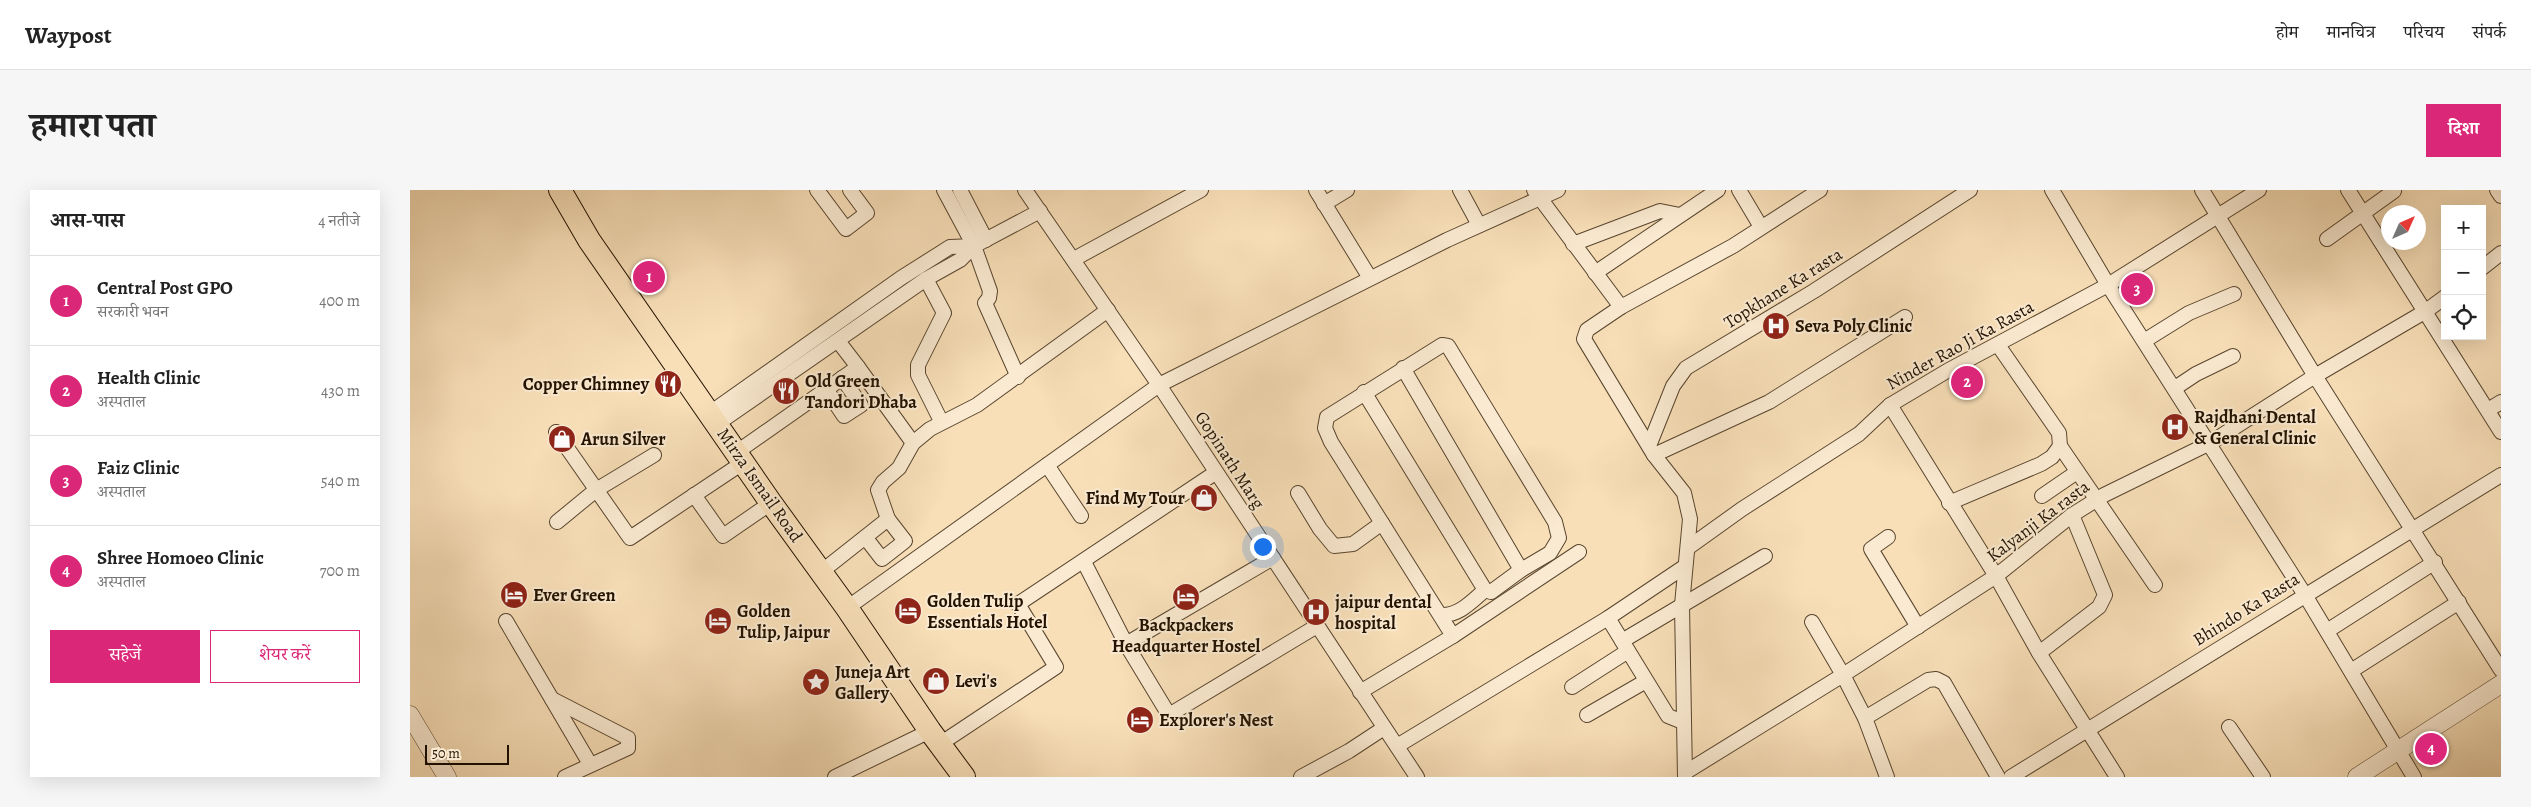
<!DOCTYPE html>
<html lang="hi">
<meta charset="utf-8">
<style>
:root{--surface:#fff;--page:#f6f6f6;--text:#222;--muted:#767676;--line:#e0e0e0;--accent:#db2777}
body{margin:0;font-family:Alegreya,"Noto Serif Devanagari",serif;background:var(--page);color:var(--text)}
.controls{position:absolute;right:15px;top:15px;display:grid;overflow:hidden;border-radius:0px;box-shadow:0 5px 20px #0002}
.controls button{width:45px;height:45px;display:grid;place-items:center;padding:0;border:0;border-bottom:1px solid var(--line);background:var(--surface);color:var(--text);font:25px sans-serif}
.compass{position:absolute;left:1971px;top:15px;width:45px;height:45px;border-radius:50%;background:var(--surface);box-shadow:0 5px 20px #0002;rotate:45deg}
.scale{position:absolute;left:15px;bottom:12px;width:84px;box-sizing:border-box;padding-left:5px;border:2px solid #231200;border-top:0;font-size:14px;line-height:18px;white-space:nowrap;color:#231200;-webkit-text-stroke:4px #faead1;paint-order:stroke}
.you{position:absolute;left:852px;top:356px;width:18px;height:18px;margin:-12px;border:4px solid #fff;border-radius:50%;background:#1a73e8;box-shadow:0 0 0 8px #1a73e833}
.badge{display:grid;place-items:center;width:32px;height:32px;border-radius:50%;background:var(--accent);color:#fff;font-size:16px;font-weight:700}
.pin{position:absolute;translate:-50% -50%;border:2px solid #fff;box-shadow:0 1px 5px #0006}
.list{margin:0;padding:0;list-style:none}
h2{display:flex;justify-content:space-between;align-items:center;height:65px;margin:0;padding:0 20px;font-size:21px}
h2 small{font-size:16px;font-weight:400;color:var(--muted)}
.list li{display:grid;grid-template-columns:32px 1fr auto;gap:15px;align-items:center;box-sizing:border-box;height:90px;padding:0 20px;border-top:1px solid var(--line)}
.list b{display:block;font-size:19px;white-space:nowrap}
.list p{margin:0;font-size:16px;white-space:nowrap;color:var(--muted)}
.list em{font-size:16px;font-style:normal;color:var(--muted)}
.actions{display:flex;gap:10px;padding:15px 20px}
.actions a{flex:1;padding:11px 0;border:1px solid var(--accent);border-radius:0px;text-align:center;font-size:18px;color:var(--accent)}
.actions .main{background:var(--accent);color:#fff}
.icon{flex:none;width:28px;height:28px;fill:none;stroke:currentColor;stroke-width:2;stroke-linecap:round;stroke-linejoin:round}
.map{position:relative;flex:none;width:2091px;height:587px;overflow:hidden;border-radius:0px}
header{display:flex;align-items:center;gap:30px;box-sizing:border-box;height:70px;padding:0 25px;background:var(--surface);border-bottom:1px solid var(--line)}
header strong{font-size:24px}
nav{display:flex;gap:28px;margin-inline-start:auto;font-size:18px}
.intro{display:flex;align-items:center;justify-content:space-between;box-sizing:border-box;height:120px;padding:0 30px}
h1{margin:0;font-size:35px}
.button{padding:12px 22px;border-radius:0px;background:var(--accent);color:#fff;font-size:18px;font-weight:700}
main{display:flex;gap:30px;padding:0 30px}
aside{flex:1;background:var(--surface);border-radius:0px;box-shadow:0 5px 20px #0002}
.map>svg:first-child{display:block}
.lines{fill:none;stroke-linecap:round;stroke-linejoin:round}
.minor-casing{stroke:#58452e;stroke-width:16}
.tertiary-casing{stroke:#58452e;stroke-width:19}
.trunk-casing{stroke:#231200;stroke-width:24}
.minor{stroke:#faead1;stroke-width:14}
.tertiary{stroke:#faead1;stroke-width:18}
.trunk{stroke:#f8dfb8;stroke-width:22}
.labels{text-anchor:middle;stroke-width:4;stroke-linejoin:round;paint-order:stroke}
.street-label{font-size:18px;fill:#231200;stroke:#faead1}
.poi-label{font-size:18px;font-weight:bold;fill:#231200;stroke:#faead1;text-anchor:start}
</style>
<header>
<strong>Waypost</strong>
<nav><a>होम</a><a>मानचित्र</a><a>परिचय</a><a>संपर्क</a></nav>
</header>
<div class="intro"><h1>हमारा पता</h1><a class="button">दिशा</a></div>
<main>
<aside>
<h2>आस-पास<small>4 नतीजे</small></h2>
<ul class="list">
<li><span class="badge">1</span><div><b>Central Post GPO</b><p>सरकारी भवन</p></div><em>400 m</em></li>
<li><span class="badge">2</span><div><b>Health Clinic</b><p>अस्पताल</p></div><em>430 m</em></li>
<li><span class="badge">3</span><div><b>Faiz Clinic</b><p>अस्पताल</p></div><em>540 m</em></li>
<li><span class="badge">4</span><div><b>Shree Homoeo Clinic</b><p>अस्पताल</p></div><em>700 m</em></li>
</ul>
<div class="actions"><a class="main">सहेजें</a><a>शेयर करें</a></div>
</aside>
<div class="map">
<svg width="2091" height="587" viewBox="0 0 2091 587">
<rect width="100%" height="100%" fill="#f8dfb8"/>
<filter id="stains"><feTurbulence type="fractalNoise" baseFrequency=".004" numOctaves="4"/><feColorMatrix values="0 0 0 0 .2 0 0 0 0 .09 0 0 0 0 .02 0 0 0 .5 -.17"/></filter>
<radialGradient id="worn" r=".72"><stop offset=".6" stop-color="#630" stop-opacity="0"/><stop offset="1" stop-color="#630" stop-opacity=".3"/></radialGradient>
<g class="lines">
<g class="minor-casing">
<g id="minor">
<polyline points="407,0 436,39 457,23 440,0"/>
<polyline points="534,0 564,56 580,101 579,108 575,113 608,187"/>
<polyline points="550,0 576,50"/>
<polyline points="615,0 749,195 1007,587"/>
<polyline points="906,0 960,88"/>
<polyline points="1050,0 1069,35"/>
<polyline points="1124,0 1211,117"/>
<polyline points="1329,0 1351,37"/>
<polyline points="1642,0 1698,95 1895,405 2004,587"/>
<polyline points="1792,0 1905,186 2091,480"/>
<polyline points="1938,0 2091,242"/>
<polyline points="2087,0 2091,6"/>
<polyline points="914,14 937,0"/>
<polyline points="1917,49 1984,1"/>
<polyline points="1163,54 1250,21 1270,25"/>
<polyline points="664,69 791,0"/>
<polyline points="2072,78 2091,63"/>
<polyline points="1185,83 1308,0"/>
<polyline points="516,89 534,123 508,175 508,185 531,231"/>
<polyline points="1734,151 1779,123 1824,104"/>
<polyline points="1588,155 1649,243 1650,256 1745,395"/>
<polyline points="448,177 503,253"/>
<polyline points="993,178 1111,380 1140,363 1149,348 1145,332 1038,156 1032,155 917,227 915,238 921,252 1043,446"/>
<polyline points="1765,198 1786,184 1823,166"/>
<polyline points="416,199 434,226 451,215 432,188"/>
<polyline points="954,202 1075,400 1081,402 1111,380"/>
<polyline points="1480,215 1586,386 1629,463 1707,587"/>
<polyline points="2078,220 2091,212"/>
<polyline points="300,223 491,88 540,57 564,56"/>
<polyline points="307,234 516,89 550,70 564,56 630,21"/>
<polyline points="146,242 220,348 334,272"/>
<polyline points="1239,256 1263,196 1276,178 1404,101 1560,0"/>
<polyline points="327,262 448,177 428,151"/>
<polyline points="1244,265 1359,212 1495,127"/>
<polyline points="637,275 671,326"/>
<polyline points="888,303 910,339 924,356 943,354 972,333"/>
<polyline points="284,305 313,346 361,313"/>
<polyline points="1632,306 1667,282"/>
<polyline points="1539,313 1631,274 1642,267 1650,256"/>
<polyline points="478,329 468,300 473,292 489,278 503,253 520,239 567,215 698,120"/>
<polyline points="147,332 186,300 244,265"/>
<polyline points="1478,347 1461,359 1508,437"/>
<polyline points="1279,357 1332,319 1449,244 1480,215 1537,181 1698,95 1849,0"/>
<polyline points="674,372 716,454 759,525 907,436"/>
<polyline points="411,382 478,329 495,351 472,369 455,347"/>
<polyline points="437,418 749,195 1037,50 1148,0"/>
<path d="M1031 425C1049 426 1062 411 1075 400"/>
<polyline points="96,431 180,574"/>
<polyline points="1402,432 1433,485 1455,528 1477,587"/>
<polyline points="1917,441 2025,372"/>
<polyline points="1212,451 1355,366"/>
<polyline points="716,454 863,368"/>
<polyline points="1629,463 1689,417 1695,405 1662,325"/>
<polyline points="1941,481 2049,412"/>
<polyline points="1162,497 1218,461"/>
<polyline points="950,502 1043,446 1169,362"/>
<polyline points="142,509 218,548 218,558 155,587"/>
<polyline points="1177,525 1236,491"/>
<polyline points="1455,528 1518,490 1526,489 1534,493 1588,587"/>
<polyline points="1273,532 1258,526 1198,428 1274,377"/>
<polyline points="1819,537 1853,587"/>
<polyline points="530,554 646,477 608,414 805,283"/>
<polyline points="987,556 1198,428"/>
<polyline points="1276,582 1433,485 1586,386 1662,325 1694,305 1800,253 1905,186 2016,121 2035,107"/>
<polyline points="425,587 520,541"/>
<polyline points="891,587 939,561 974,538"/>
<polyline points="1275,587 1272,415 1280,329 1274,303 1244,265 1174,149 1177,140 1211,117 1323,56 1410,0"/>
<polyline points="1601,587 2091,285"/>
</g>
</g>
<g class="tertiary-casing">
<g id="tertiary">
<polyline points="0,525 37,587"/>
<polyline points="1947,587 2091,494"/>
</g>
</g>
<g class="trunk-casing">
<polyline id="trunk" points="150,0 179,50 361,313 437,418 520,541 554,587"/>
</g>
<use href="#minor" class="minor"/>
<use href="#tertiary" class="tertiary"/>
<use href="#trunk" class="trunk"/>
</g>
<defs>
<g id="hospital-disc" transform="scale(1.4375)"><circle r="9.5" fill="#8f2418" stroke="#faead1"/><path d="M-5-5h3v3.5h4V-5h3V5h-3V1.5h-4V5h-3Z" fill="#fff"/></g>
<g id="restaurant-disc" transform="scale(1.4375)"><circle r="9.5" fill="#8f2418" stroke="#faead1"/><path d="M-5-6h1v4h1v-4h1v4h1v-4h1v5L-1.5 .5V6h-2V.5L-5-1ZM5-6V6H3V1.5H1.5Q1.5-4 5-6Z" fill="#fff"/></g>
<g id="shop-disc" transform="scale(1.4375)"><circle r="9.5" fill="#8f2418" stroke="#faead1"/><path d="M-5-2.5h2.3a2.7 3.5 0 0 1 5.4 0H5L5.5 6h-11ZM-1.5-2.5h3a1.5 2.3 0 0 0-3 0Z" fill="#fff"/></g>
<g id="hotel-disc" transform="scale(1.4375)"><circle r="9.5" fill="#8f2418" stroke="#faead1"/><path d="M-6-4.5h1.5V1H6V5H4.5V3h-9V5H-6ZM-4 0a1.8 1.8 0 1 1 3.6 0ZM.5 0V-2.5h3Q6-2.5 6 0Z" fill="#fff"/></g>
<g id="sight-disc" transform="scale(1.4375)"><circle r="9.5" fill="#8f2418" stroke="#faead1"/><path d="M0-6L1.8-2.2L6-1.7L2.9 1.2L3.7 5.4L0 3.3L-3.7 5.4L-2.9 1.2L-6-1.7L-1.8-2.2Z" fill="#fff"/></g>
</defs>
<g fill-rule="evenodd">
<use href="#hospital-disc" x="1366" y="136"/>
<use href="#restaurant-disc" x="258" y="194"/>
<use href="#restaurant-disc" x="376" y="201"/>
<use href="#hospital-disc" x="1765" y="237"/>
<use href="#shop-disc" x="152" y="249"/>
<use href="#shop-disc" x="794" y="308"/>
<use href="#hotel-disc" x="104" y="405"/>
<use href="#hotel-disc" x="776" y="407"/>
<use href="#hotel-disc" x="498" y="421"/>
<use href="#hospital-disc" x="906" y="422"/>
<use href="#hotel-disc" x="308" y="431"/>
<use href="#shop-disc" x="526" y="491"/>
<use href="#sight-disc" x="406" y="492"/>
<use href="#hotel-disc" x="730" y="530"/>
</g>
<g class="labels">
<g class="street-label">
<text transform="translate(1373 98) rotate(-32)" y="6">Topkhane Ka rasta</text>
<text transform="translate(1550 155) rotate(-29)" y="6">Ninder Rao Ji Ka Rasta</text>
<text transform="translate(820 270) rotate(57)" y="6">Gopinath Marg</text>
<text transform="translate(350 295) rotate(55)" y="6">Mirza Ismail Road</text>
<text transform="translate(1628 331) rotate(-37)" y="6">Kalyanji Ka rasta</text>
<text transform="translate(1836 419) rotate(-32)" y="6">Bhindo Ka Rasta</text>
</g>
<g class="poi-label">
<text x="1385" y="142">Seva Poly Clinic</text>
<text x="395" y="197">Old Green<tspan x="395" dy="21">Tandori Dhaba</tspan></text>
<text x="239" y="200" text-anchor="end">Copper Chimney</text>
<text x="1784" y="233">Rajdhani Dental<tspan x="1784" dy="21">&amp; General Clinic</tspan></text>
<text x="171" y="255">Arun Silver</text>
<text x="775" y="314" text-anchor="end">Find My Tour</text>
<text x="123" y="411">Ever Green</text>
<text x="517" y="417">Golden Tulip<tspan x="517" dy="21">Essentials Hotel</tspan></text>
<text x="925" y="418">jaipur dental<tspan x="925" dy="21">hospital</tspan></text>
<text x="327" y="427">Golden<tspan x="327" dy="21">Tulip, Jaipur</tspan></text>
<text x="776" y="441" text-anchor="middle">Backpackers<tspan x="776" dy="21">Headquarter Hostel</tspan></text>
<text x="425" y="488">Juneja Art<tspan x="425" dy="21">Gallery</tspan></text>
<text x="545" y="497">Levi's</text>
<text x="749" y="536">Explorer's Nest</text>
</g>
</g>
<rect width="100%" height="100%" filter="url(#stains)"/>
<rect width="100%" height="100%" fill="url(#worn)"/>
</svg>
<div class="controls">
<button>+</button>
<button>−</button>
<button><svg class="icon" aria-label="locate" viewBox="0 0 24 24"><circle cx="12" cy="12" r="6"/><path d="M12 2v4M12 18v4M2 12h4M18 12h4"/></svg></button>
</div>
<svg class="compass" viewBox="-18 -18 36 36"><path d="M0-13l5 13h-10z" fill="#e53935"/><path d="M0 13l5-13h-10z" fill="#767676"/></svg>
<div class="scale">50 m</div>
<div class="you"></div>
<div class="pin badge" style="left:239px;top:87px">1</div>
<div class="pin badge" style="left:1557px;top:192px">2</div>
<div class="pin badge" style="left:1727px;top:99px">3</div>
<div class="pin badge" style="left:2021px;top:559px">4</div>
</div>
</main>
